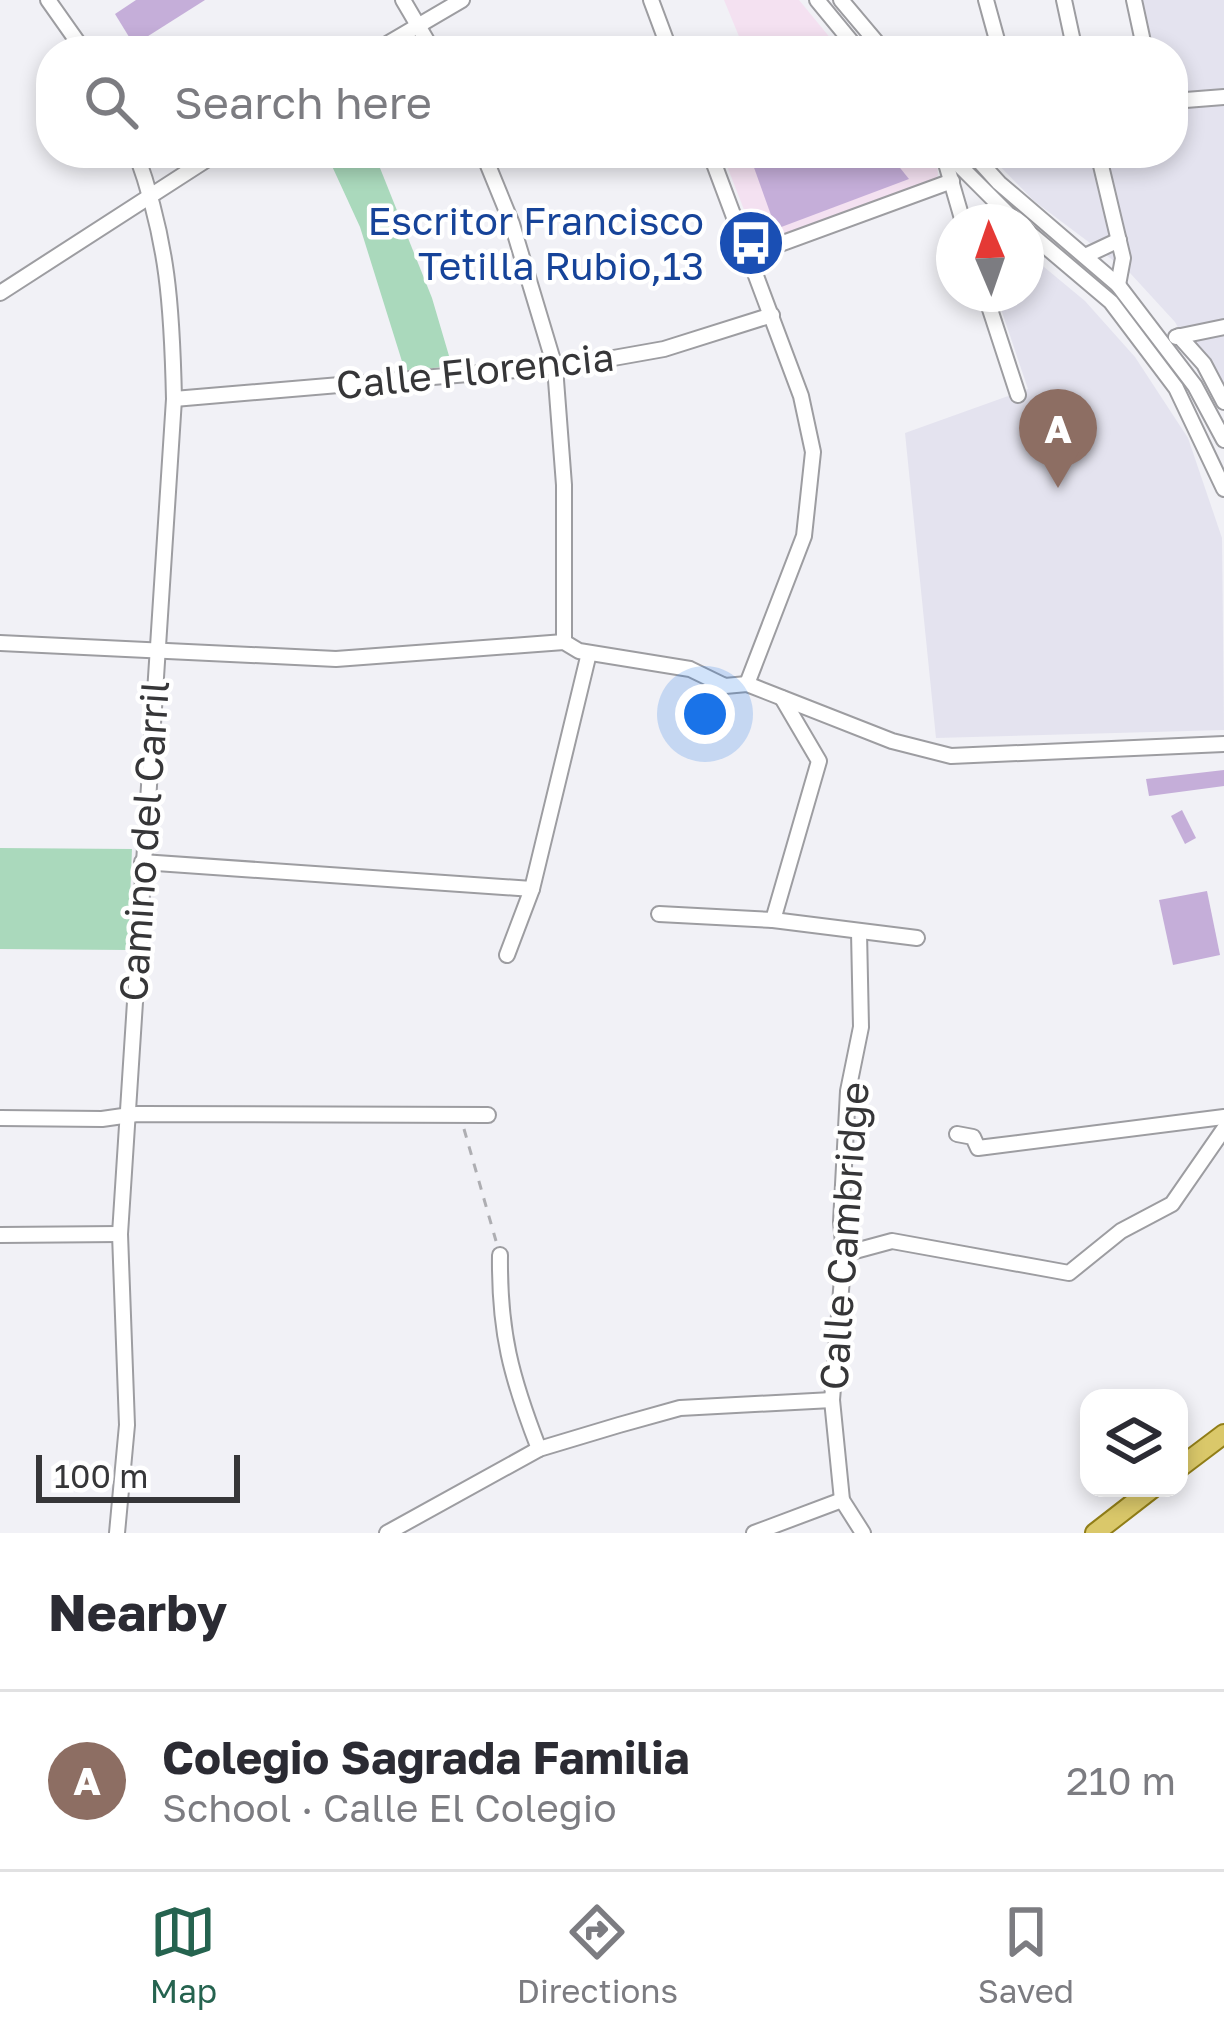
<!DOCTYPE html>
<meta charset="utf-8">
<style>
:root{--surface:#fff;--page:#f7f7f7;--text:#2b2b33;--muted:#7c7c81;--line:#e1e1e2;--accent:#25634f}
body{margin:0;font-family:"Golos Text",sans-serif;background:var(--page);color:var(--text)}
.controls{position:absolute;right:36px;bottom:36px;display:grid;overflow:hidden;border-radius:24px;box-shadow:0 6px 18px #0003}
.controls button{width:108px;height:108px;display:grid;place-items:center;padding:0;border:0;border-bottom:3px solid var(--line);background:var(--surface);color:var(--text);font:60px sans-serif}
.compass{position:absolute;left:936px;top:204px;width:108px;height:108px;border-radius:50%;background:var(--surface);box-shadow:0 6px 18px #0003;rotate:358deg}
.scale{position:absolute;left:36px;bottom:30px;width:204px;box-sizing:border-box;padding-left:12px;border:6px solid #363638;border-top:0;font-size:33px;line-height:42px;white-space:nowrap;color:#363638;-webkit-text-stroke:9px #fff;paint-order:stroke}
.you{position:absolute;left:705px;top:714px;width:42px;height:42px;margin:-30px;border:9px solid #fff;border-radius:50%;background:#1a73e8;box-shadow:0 0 0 18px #1a73e833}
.badge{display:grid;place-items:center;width:78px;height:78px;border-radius:50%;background:var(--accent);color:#fff;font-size:39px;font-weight:700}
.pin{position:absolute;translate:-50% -99px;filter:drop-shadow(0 3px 6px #0008)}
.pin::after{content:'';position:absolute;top:63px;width:42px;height:36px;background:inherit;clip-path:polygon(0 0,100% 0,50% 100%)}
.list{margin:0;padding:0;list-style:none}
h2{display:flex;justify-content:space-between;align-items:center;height:156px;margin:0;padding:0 48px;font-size:51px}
h2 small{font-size:39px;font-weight:400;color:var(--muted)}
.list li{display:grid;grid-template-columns:78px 1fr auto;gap:36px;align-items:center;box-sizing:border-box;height:180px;padding:0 48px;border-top:3px solid var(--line)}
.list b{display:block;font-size:45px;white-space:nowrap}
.list p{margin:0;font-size:39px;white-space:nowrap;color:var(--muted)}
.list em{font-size:39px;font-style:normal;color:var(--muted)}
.icon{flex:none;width:66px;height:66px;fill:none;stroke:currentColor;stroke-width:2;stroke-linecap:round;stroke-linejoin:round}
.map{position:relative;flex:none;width:1224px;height:1533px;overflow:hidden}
.search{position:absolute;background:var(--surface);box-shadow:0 6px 18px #0003;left:36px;right:36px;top:36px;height:132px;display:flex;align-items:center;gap:30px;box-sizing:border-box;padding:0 42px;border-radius:48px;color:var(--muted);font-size:45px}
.sheet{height:336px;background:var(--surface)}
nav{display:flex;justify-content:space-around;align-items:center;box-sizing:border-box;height:168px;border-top:3px solid var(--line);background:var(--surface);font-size:33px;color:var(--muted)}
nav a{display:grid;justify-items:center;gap:6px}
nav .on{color:var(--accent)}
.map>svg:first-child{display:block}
.commercial{fill:#f4e1f1}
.built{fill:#e4e3ef}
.green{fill:#aad9bc}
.building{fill:#c5aed9}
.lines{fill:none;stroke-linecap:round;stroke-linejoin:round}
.minor-casing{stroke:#9d9da1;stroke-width:18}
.major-casing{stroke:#917e18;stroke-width:22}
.path{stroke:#aeaeb2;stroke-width:3;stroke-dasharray:9 9;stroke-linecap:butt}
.minor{stroke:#fff;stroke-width:14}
.major{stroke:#dac86a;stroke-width:18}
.labels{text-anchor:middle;stroke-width:9;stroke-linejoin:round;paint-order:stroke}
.transit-label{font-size:39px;fill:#164399;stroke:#fff;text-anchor:end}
.street-label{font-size:39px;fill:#363638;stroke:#fff}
</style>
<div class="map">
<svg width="1224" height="1533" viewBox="0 0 1224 1533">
<rect width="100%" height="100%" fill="#f1f1f6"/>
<g class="commercial">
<polygon points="724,0 799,0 841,51 745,51"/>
<polygon points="722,153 927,153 937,165 938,175 932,182 758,246"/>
</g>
<g class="built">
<polygon points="1140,0 1224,0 1224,409 1175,322 1130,273 1034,201 987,153 1173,153 1173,51 1150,51"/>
<polygon points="1026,252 1085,301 1135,357 1188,438 1222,538 1224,730 936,738 905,433 1028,389 996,294 1026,294"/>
</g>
<g class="green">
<polygon points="326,153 374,153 432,298 452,366 405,371 360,227"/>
<polygon points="0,848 132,849 128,950 0,949"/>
</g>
<g class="building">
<polygon points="136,0 205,0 134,45 115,14"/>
<polygon points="776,153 888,153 909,179 776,229 752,162"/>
<polygon points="1224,770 1224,786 1149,796 1146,779"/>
<polygon points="1182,810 1196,838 1185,844 1171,816"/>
<polygon points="1207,891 1220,955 1173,965 1159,900"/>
</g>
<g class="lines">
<g class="minor-casing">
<g id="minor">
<polyline points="48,0 84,51"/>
<polyline points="403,0 433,51"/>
<polyline points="651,0 670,51"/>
<polyline points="817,0 859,51"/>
<polyline points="841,0 884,51"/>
<polyline points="986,0 1000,51"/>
<polyline points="1064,0 1075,51"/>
<polyline points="1134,0 1145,51"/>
<polyline points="375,51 462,0"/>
<polyline points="1173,101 1224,97"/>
<polyline points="483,153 512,224 555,367 564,485 564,642"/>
<polyline points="710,153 801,396 813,452 804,536 747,684"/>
<polyline points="943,153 963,222"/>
<polyline points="947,153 1016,222"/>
<polyline points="972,153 999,183 1118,285 1195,386 1224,440"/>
<polyline points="1098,153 1123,258 1118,285"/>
<polyline points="980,222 988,214 1001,209"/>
<polyline points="1026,230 1111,302 1176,388 1224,489"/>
<polyline points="750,255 952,181"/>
<polyline points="1085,256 1119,240"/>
<polyline points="0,293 217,153"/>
<polyline points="985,294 1018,395"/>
<polyline points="1179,336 1204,364 1224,402"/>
<polyline points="1176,337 1224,327"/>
<polyline points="174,399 574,365 664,349 772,315"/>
<polyline points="0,643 336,659 564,642 579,651 690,669 725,686 747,684 892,741 951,756 1224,744"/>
<polyline points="142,862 532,889"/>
<polyline points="659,914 773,920 917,938"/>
<polyline points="773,920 819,761 782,698"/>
<polyline points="859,932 861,1027 848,1091 841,1222 844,1254 832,1400 842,1500 863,1533"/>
<polyline points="507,955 532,889 589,653"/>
<polyline points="0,1118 102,1119 137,1114 488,1115"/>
<polyline points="957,1134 973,1137 978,1148 1224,1117"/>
<polyline points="0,1235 120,1234"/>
<polyline points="844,1254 892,1241 1069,1273 1121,1231 1172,1204 1224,1129"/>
<path d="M500 1255C499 1332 511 1377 539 1449"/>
<path d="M117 1533 127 1425 120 1234 174 399C172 307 168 241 136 153"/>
<polyline points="387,1533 539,1449 619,1425 680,1408 832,1400"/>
<polyline points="754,1533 842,1500"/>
</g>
</g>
<g class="major-casing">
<g id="major">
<polyline points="1179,1468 1224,1434"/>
<polyline points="1095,1533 1153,1488"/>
</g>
</g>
<polyline class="path" points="464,1129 496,1241"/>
<use href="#minor" class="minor"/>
<use href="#major" class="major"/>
</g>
<defs>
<g id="bus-disc" transform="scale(3.45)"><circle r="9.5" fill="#1a4fb4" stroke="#fff"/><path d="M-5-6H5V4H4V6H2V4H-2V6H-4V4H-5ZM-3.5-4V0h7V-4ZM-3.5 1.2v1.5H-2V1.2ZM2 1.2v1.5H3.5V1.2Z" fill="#fff"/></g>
</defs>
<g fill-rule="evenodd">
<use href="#bus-disc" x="751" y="243"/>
</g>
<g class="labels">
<g class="transit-label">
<text x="704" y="235">Escritor Francisco<tspan x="704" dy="45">Tetilla Rubio,13</tspan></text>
</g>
<g class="street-label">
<text transform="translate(475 371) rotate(-6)" y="14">Calle Florencia</text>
<text transform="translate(144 841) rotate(-86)" y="14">Camino del Carril</text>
<text transform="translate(844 1236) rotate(-86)" y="14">Calle Cambridge</text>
</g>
</g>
</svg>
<div class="controls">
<button><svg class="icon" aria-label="layers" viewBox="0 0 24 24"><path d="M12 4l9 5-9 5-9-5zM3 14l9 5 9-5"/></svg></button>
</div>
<svg class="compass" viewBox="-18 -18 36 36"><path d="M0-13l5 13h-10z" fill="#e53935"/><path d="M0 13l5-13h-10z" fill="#7c7c81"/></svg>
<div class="scale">100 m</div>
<div class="you"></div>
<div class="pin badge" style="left:1058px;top:488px;background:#8d6e63">A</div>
<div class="search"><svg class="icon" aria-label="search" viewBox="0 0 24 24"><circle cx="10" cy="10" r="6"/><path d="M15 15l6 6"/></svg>Search here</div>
</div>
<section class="sheet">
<h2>Nearby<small></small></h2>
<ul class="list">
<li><span class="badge" style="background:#8d6e63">A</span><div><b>Colegio Sagrada Familia</b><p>School · Calle El Colegio</p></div><em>210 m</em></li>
</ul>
</section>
<nav>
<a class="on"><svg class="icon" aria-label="map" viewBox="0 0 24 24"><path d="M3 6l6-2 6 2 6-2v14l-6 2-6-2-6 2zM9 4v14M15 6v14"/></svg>Map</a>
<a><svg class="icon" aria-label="directions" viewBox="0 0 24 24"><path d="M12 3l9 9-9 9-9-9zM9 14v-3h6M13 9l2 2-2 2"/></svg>Directions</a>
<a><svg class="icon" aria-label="saved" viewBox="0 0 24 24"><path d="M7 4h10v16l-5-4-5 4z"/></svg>Saved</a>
</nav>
